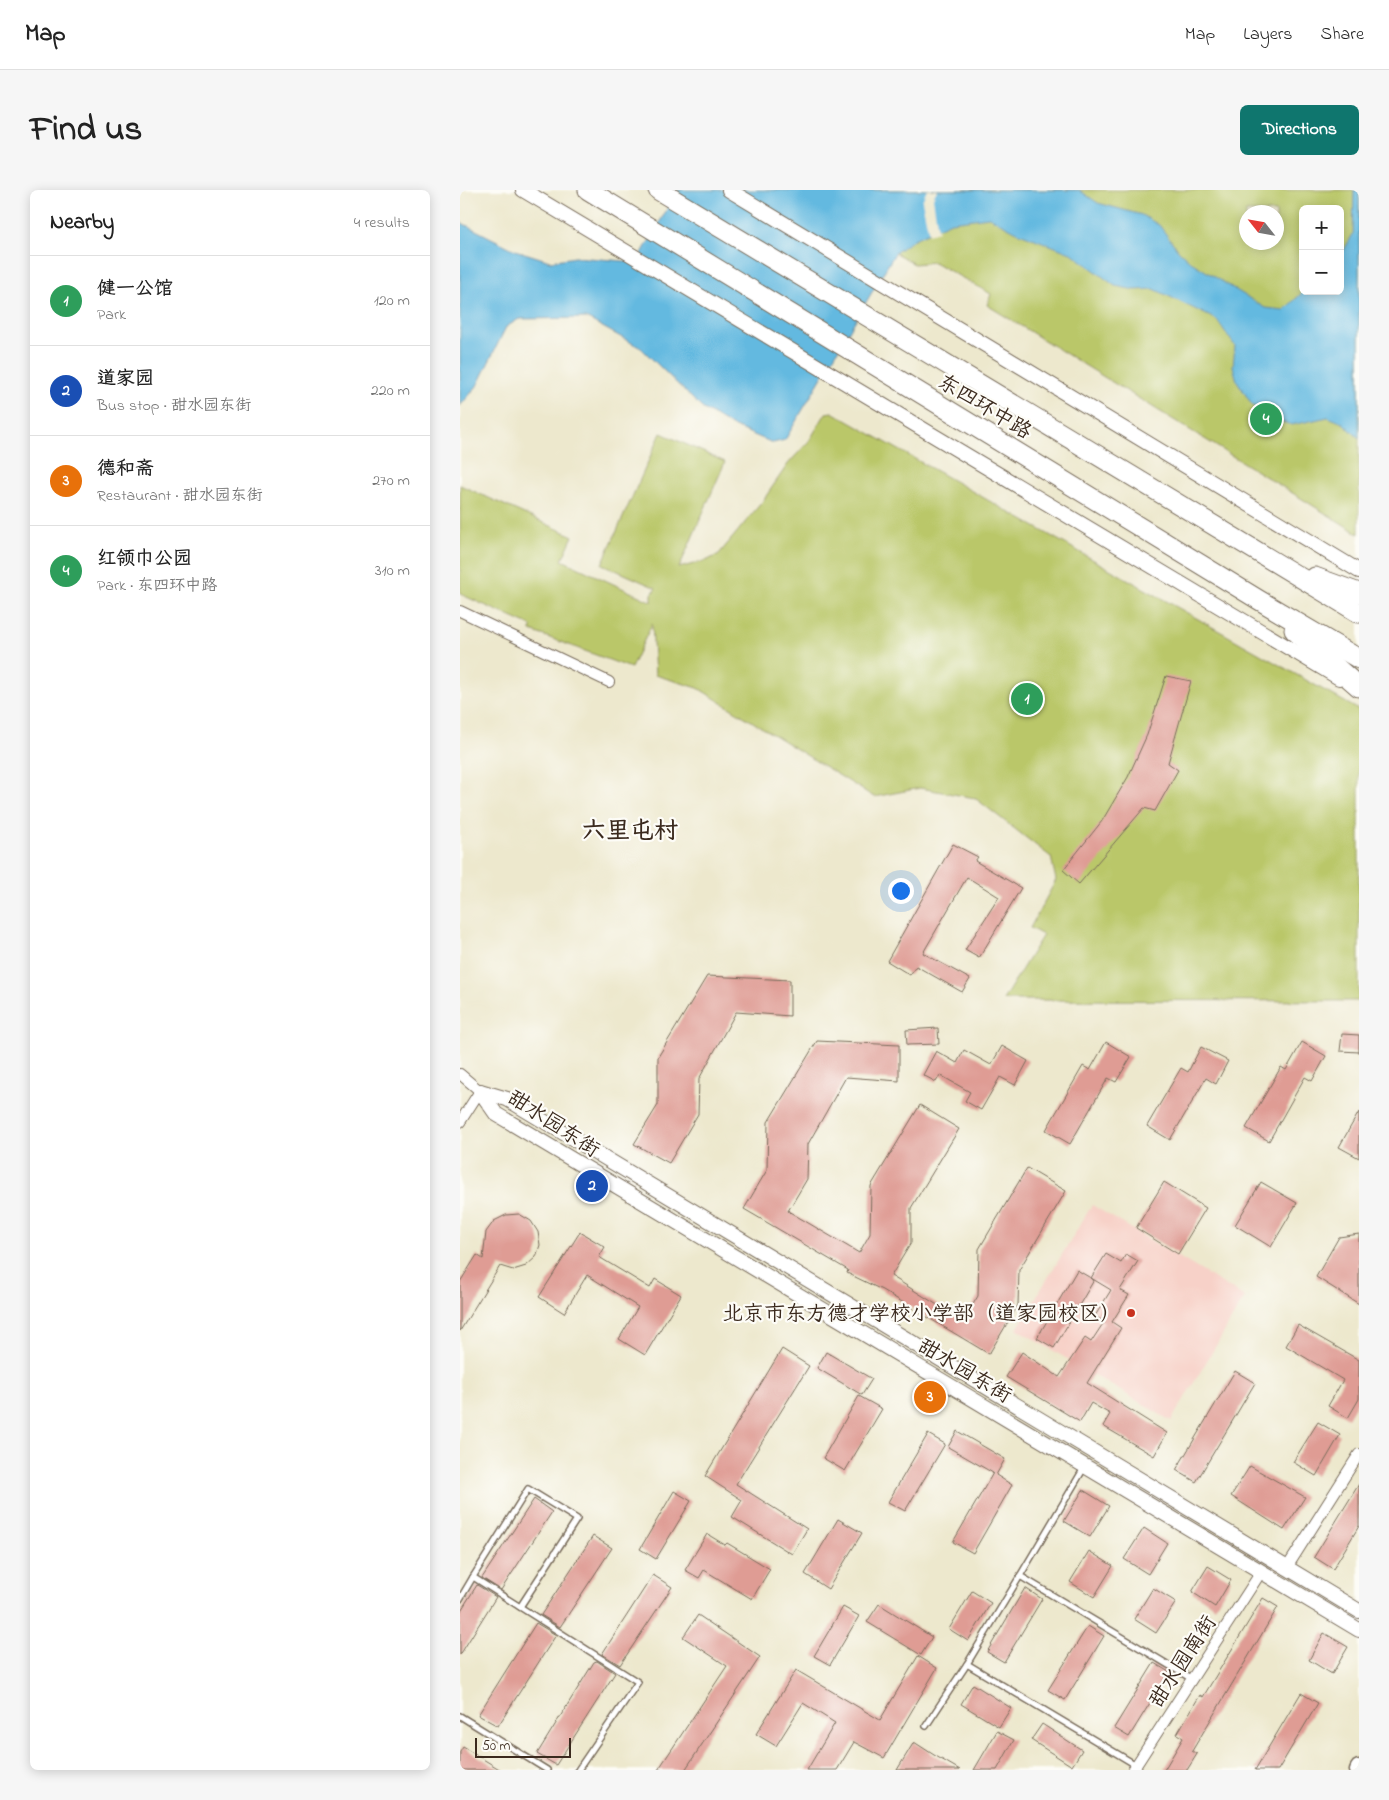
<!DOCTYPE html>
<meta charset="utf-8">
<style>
:root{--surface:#fff;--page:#f6f6f6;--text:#222;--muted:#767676;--line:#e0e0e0;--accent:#0f766e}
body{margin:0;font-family:"Indie Flower","LXGW WenKai TC",sans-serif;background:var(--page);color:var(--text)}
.controls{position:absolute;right:15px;top:15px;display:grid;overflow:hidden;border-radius:8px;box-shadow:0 2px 12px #0003}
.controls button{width:45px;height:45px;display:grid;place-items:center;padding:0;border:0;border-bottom:1px solid var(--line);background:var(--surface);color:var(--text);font:25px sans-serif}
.compass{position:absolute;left:779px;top:15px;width:45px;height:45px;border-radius:50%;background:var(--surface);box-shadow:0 2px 12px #0003;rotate:301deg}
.scale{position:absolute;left:15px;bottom:12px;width:96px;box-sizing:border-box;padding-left:5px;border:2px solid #3b2a1e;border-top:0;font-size:14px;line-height:18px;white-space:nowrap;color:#3b2a1e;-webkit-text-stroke:4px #fdfcf7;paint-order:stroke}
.you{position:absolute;left:440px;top:700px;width:18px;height:18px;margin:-12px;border:4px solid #fff;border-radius:50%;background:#1a73e8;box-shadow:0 0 0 8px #1a73e833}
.badge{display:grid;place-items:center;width:32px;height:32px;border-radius:50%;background:var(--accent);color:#fff;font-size:16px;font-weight:700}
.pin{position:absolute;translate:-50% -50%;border:2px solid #fff;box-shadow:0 1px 5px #0006}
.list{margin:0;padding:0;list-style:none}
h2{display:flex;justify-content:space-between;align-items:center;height:65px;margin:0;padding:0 20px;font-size:21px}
h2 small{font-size:16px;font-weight:400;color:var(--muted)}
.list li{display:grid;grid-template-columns:32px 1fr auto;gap:15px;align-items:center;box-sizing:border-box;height:90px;padding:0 20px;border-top:1px solid var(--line)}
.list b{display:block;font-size:19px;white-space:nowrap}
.list p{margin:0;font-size:16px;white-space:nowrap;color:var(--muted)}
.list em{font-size:16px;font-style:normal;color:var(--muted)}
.map{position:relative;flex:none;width:899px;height:1580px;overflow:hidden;border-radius:8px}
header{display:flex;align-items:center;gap:30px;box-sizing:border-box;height:70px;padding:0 25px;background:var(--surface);border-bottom:1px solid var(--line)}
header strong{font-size:24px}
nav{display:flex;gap:28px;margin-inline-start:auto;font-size:18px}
.intro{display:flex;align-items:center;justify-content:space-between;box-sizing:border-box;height:120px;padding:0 30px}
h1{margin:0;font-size:35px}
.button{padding:12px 22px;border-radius:8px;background:var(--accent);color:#fff;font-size:18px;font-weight:700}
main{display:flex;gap:30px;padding:0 30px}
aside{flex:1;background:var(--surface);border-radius:8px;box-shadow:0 2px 12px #0003}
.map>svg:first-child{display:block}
.built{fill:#f7d1c8}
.green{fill:#bac769;stroke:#7a7844;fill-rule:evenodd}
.water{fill:#64b9e0;stroke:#50727f}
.pier{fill:#ede8cd}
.building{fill:#df9c94}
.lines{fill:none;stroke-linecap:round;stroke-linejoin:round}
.lane-casing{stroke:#796c5b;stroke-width:8}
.street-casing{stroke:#796c5b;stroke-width:12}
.secondary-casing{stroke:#796c5b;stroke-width:16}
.primary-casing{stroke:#796c5b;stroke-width:19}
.highway-casing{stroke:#796c5b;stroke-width:21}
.lane{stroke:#fff;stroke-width:5}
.street{stroke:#fff;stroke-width:10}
.secondary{stroke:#fff;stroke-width:14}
.primary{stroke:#fff;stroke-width:16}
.highway{stroke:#fff;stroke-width:19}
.poi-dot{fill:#c8321e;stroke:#fdfcf7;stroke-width:2}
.labels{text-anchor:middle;stroke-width:4.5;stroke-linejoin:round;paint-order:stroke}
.street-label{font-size:21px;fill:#3b2a1e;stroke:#fdfcf7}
.poi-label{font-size:21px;fill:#3b2a1e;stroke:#fdfcf7;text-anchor:end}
.quarter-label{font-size:24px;font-weight:bold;fill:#3b2a1e;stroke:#fdfcf7}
</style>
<header>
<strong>Map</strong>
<nav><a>Map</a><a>Layers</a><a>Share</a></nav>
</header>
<div class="intro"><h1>Find us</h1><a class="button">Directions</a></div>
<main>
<aside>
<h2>Nearby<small>4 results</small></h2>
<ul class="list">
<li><span class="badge" style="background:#2e9e5b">1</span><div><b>健一公馆</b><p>Park</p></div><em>120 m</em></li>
<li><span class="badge" style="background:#1a4fb4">2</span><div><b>道家园</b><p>Bus stop · 甜水园东街</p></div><em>220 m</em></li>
<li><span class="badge" style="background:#e8710a">3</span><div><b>德和斋</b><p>Restaurant · 甜水园东街</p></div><em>270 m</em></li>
<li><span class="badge" style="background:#2e9e5b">4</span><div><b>红领巾公园</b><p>Park · 东四环中路</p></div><em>310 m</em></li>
</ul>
</aside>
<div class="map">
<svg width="899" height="1580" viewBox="0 0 899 1580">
<rect width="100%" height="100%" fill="#fdfcf7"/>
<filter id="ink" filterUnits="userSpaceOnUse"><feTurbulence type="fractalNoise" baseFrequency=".02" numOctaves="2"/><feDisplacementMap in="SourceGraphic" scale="10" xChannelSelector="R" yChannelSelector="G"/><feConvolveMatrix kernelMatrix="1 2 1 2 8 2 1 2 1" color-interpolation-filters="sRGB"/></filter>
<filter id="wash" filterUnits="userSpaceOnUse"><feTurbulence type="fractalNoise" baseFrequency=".0096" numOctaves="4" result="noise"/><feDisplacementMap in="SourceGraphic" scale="20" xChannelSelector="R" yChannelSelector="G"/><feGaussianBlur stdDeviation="1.12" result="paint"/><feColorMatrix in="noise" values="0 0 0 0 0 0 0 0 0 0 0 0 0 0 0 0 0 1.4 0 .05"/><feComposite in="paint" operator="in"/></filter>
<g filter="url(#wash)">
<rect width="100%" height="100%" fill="#ede8cd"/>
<polygon class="built" points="632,1015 785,1107 711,1231 557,1139"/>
<g class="green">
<path d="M332 0H899V344L527 115 531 104 474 72 454 74ZM843 19H880V101H843ZM786 22H816V52H786Z"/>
<polygon points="372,222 899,520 899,811 543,810 583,745 570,738 596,690 591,667 515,608 460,598 414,607 238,498 195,485 192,434 171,478 71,441 71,436 0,404 0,295 113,346 102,370 192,412 192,404 196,398 142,374 201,243 265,272 219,378 248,370 259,364 302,312 328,274 349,251 366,223"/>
</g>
<polygon class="water" points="218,0 619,0 638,13 682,25 699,35 719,61 731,72 805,118 824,120 844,101 880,101 880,67 893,44 894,0 899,0 899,248 883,233 868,227 832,235 812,229 792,215 777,191 773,176 775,156 757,130 694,99 675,100 655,96 613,64 557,42 529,27 491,32 454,49 435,63 325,250 313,253 270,235 242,218 181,158 126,128 59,129 46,137 17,196 0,216 0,32 55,60 90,71 115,67 177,72"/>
<polygon class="pier" points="467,0 477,0 473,8 478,41 469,44 462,11"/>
<g id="blocks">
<g class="building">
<polygon points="706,486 731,491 708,573 718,580 695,621 684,618 619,694 603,680 642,631 668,587 687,545"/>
<polygon points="493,654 518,667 515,671 561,698 519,768 505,760 539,707 507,687 467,756 463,763 510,789 502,802 456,776 450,785 427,771"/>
<polygon points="247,786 330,790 330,826 276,822 239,889 238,924 209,973 174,954 198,915 198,867"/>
<polygon points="478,838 479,854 447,855 446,840"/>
<polygon points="882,844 899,845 899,862 880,861"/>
<polygon points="357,851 439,855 439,891 386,887 348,954 347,989 328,1021 399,1063 410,1044 411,996 460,915 499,939 451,1018 451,1053 431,1086 503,1131 518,1106 519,1059 567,978 606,1001 559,1080 558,1115 529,1164 422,1100 387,1083 388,1080 284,1019 307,980 308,932"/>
<polygon points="646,852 671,867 656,892 648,888 610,954 586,940 623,876 630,880"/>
<polygon points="842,852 866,866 852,891 845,887 809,951 786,938 821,877 826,880"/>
<polygon points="542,856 568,871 555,895 540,887 521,920 505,911 510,902 480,885 476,892 463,885 476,861 497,873 504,860 531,875"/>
<polygon points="741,857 768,871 756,894 746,888 710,950 687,936 721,878 728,882"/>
<polygon points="899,922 899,968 879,957"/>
<polygon points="704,992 746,1018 718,1064 676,1038"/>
<polygon points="801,992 837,1013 811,1057 775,1035"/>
<polygon points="59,1024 71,1031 78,1042 80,1055 76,1067 66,1076 53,1080 40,1076 0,1141 0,1092 17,1065 23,1069 26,1042 34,1031 46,1025"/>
<polygon points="120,1042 145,1057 139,1067 190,1098 195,1089 221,1105 185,1165 159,1149 178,1117 127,1085 104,1123 79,1107"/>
<polygon points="899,1044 899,1114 856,1087 879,1047"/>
<polygon points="646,1064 661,1073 666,1064 678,1071 660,1100 669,1105 652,1132 661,1138 627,1193 707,1243 694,1266 643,1236 650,1224 631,1213 620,1232 546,1187 562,1162 599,1187 625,1148 631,1152 644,1132 635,1126 651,1100 631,1088"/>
<polygon points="617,1080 634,1090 594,1158 577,1148"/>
<polygon points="838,1135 899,1170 899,1209 888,1228 868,1216 883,1190 826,1156"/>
<polygon points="322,1159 349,1176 276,1294 347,1339 332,1364 272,1327 282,1310 245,1286"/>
<polygon points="366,1162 412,1189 402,1205 357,1178"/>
<polygon points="775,1181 795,1193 736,1292 716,1280"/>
<polygon points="399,1206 422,1219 385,1281 363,1268"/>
<polygon points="858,1232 880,1245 856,1286 833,1272"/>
<polygon points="497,1241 545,1269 536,1285 552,1295 513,1363 493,1352 533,1283 488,1257"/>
<polygon points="468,1244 485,1254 445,1321 428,1312"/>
<polygon points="790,1276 845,1307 824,1340 771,1306"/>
<polygon points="899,1294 899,1336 873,1379 854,1367"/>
<polygon points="623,1300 649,1316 630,1347 604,1331"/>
<polygon points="214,1301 231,1311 196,1369 180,1359"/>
<polygon points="74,1309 92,1322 41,1400 22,1388"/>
<polygon points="378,1329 402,1343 368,1399 345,1384"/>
<polygon points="684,1338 707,1353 688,1384 664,1369"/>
<polygon points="247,1344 265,1355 267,1353 310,1379 292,1409 244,1380 239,1388 225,1380"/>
<polygon points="133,1346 152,1358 100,1437 81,1425"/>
<polygon points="629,1361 653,1376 634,1407 610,1392"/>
<polygon points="748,1376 771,1390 755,1417 732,1402"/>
<polygon points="193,1385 212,1397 160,1475 142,1464"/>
<polygon points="17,1395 36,1407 0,1465 0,1422"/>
<polygon points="565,1398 582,1409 544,1472 527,1462"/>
<polygon points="693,1398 716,1412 696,1443 674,1429"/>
<polygon points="512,1401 531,1413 508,1451 489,1439"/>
<polygon points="803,1408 818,1417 732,1561 737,1564 727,1580 704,1580 723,1548 717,1544 740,1505 743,1507"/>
<polygon points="419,1414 472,1447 461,1465 407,1432"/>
<polygon points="383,1417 399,1426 370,1475 354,1466"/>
<polygon points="238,1425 300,1467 225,1580 198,1580 267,1476 223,1447"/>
<polygon points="76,1433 96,1445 38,1536 18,1525"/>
<polygon points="628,1436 644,1446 605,1510 588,1500"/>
<polygon points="864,1443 888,1457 872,1484 849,1470"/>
<polygon points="458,1466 477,1478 424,1568 394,1552 377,1580 347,1580 375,1533 343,1513 316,1556 296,1544 336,1480 420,1530"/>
<polygon points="137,1471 155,1483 96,1575 77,1564 134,1472"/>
<polygon points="694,1473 709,1482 669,1547 654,1538"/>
<polygon points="513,1494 551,1518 539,1537 501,1514"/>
<polygon points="841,1503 858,1513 818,1580 795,1580"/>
<polygon points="582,1534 622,1560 612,1576 571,1550"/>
<polygon points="537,1541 554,1550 537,1580 514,1580"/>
<polygon points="454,1552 474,1565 500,1580 437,1580"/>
<polygon points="3,1557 41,1580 0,1580 0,1562"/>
</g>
</g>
</g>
<g filter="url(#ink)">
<use href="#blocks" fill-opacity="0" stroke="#796c5b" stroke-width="1"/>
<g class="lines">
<g class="lane-casing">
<g id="lane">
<polyline points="624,1278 560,1386 732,1489"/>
<polyline points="13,1387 68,1299 117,1329 60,1417"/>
<polyline points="0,1409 13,1387 178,1492 118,1580"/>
<polyline points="507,1474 560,1386"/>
<polyline points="0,1526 87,1580"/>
<polyline points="466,1536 507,1474 676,1575"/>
</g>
</g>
<g class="street-casing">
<g id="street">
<polyline points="0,421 149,492"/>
<polyline points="0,884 20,901 0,932"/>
<polyline points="826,1379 899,1264"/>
<polyline points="673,1580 801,1382"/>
</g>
</g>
<g class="secondary-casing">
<g id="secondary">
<polyline points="63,0 879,488"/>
<polyline points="269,0 899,381"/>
<polyline points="20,901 36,924 899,1440"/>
<polyline points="20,901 47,909 899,1421"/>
</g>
</g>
<g class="primary-casing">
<polyline id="primary" points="898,1580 899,1578"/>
</g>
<g class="highway-casing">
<g id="highway">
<polyline points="128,0 799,410 899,469"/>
<polyline points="198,0 899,423"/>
<polyline points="855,387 899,403"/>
<polyline points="834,440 899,497"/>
</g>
</g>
<use href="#lane" class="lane"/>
<use href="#street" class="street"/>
<use href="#secondary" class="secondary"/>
<use href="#primary" class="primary"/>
<use href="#highway" class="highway"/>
</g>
</g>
<circle class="poi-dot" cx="671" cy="1123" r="5"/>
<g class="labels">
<g class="street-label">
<text transform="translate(525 216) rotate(31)" y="7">东四环中路</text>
<text transform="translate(94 933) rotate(33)" y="7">甜水园东街</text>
<text transform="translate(505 1180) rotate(31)" y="7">甜水园东街</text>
<text transform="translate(722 1471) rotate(-57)" y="7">甜水园南街</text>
</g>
<g class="poi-label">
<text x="661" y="1130">北京市东方德才学校小学部（道家园校区）</text>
</g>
<g class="quarter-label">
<text x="170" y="648">六里屯村</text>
</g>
</g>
</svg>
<div class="controls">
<button>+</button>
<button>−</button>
</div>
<svg class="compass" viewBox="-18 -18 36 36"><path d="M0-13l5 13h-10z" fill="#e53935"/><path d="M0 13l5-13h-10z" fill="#767676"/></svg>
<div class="scale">50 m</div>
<div class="you"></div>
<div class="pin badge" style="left:567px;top:509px;background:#2e9e5b">1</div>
<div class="pin badge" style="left:132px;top:996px;background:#1a4fb4">2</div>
<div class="pin badge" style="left:470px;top:1207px;background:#e8710a">3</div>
<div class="pin badge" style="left:806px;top:229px;background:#2e9e5b">4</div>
</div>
</main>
